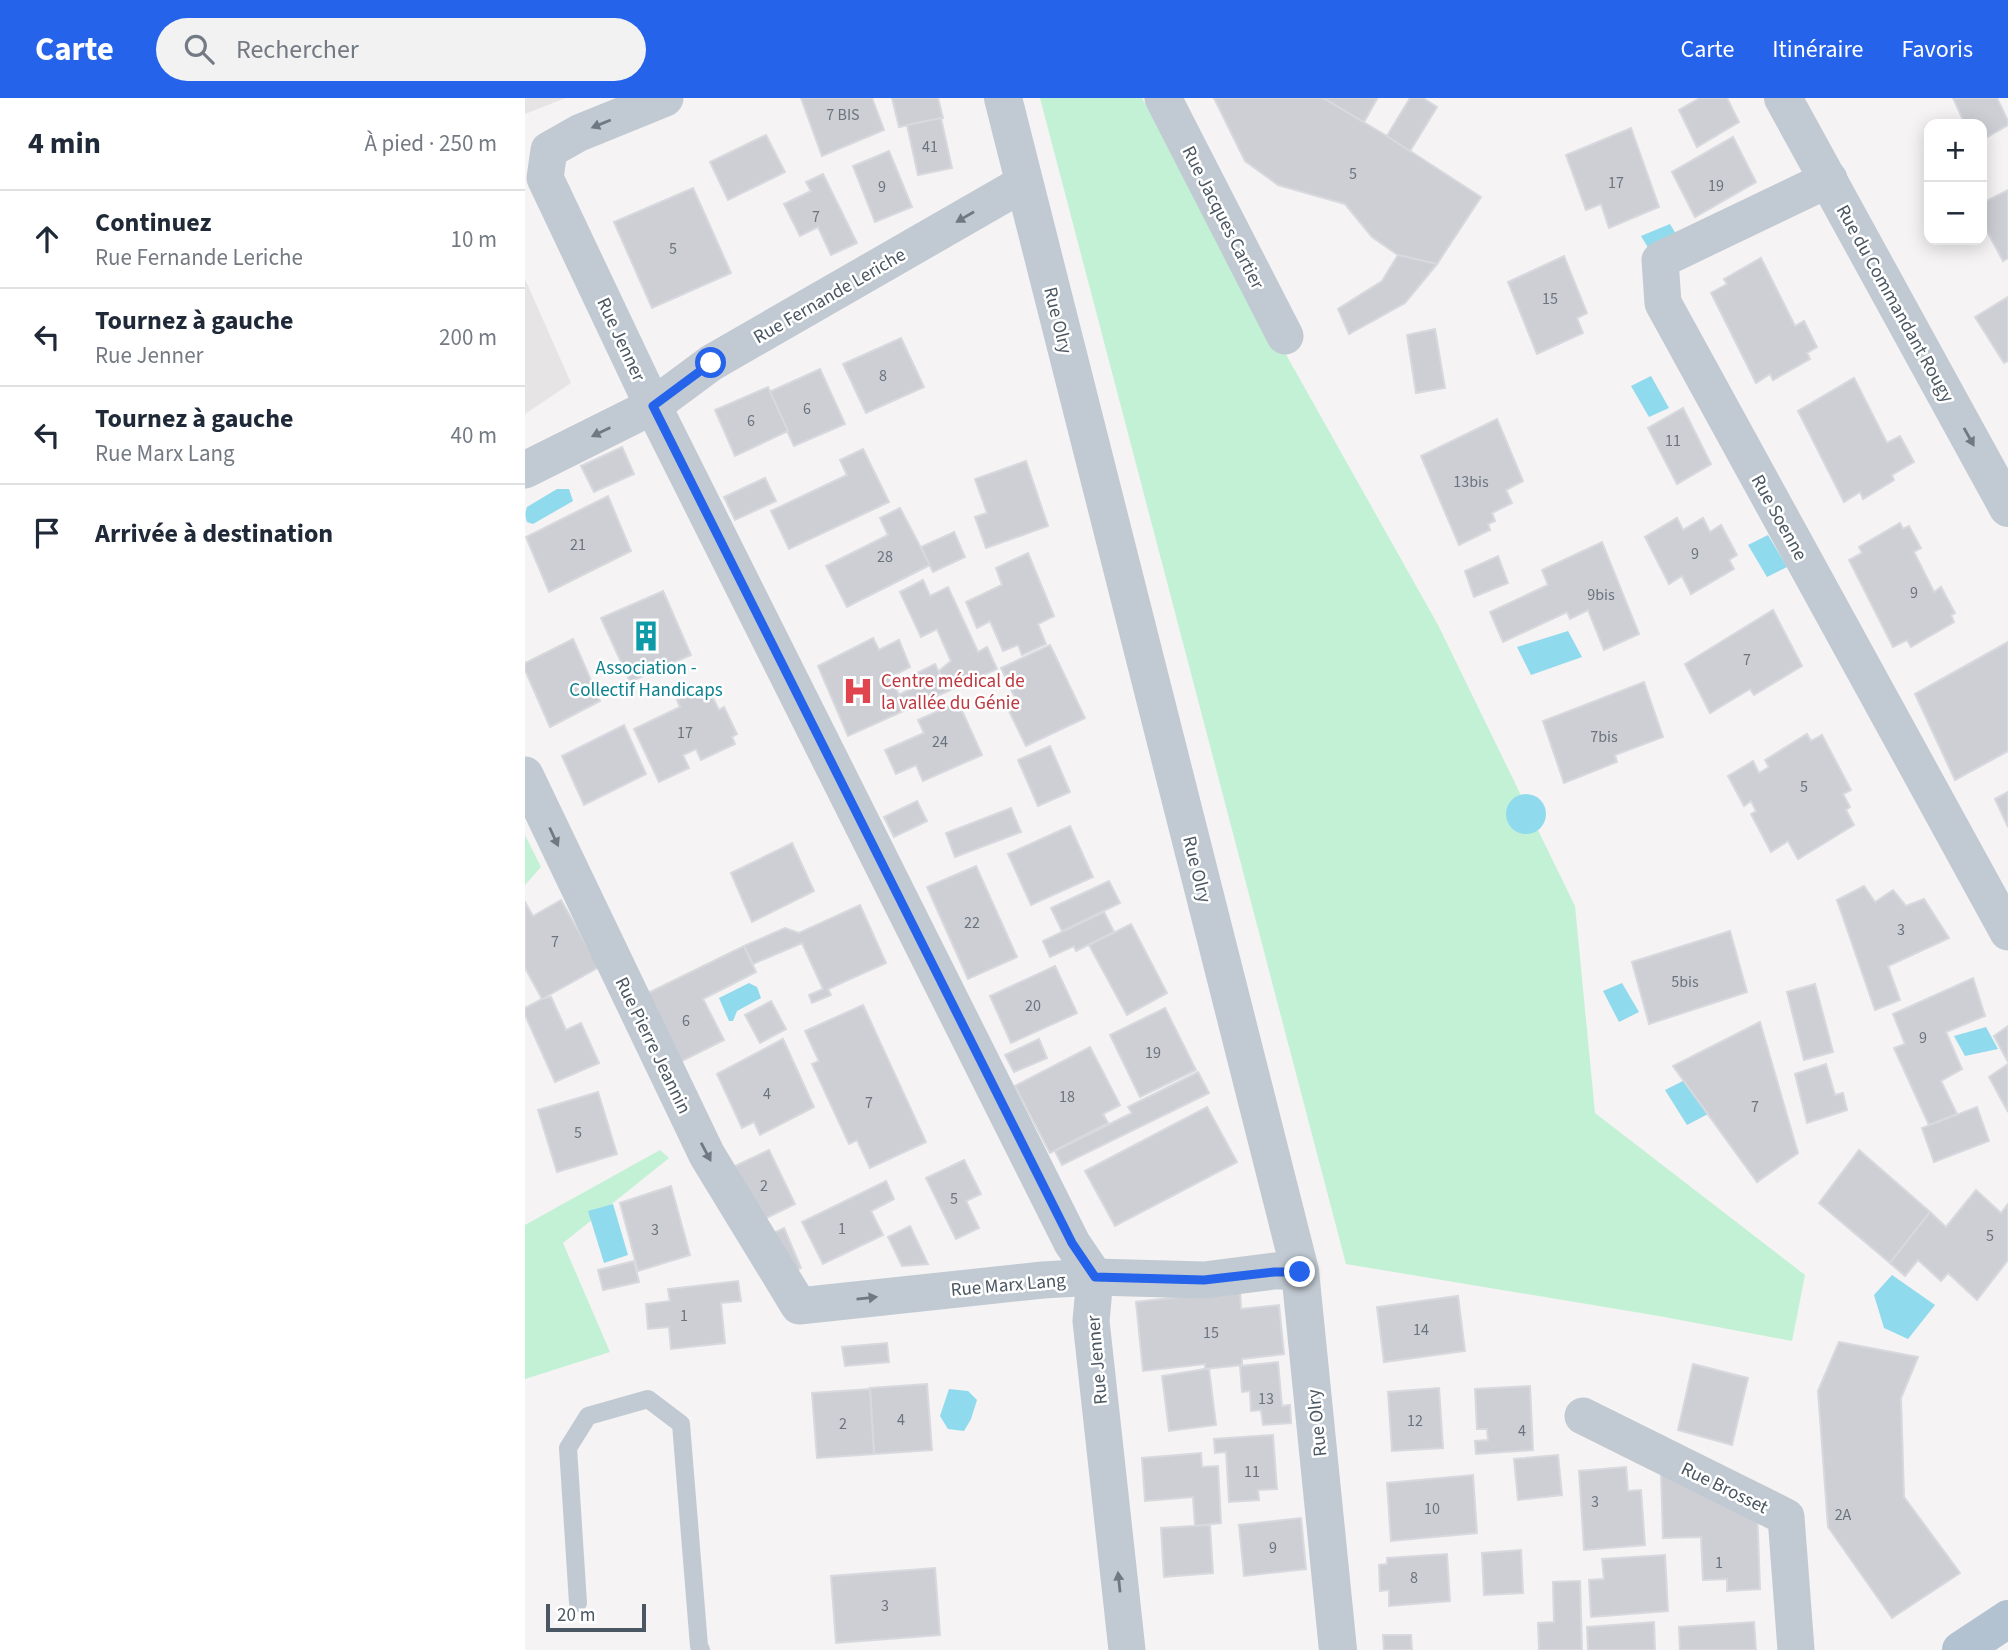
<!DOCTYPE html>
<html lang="fr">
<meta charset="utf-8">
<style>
:root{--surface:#fff;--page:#f2f2f3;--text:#1f2937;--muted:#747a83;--line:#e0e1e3;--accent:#2563eb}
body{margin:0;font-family:"Source Sans 3",sans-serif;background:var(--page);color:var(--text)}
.controls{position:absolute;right:21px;top:21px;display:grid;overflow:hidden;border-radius:14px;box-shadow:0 4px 18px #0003}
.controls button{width:63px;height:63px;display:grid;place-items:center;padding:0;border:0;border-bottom:2px solid var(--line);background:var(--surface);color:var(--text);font:35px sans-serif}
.scale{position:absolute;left:21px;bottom:18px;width:100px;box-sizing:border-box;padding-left:7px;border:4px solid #4a5661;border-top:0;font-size:19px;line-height:24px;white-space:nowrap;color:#4a5661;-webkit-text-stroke:5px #fff;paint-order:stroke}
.stop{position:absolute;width:21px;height:21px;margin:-16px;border:5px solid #2563eb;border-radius:50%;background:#fff}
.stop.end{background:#2563eb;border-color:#fff;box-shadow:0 2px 7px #0008}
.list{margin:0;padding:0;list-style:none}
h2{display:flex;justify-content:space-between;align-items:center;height:91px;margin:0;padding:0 28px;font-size:30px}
h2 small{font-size:23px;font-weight:400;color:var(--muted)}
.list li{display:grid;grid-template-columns:46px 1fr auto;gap:21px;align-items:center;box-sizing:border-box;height:98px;padding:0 28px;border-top:2px solid var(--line)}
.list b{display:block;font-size:26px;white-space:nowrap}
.list p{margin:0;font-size:23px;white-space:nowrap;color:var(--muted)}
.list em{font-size:23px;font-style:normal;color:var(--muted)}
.icon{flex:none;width:38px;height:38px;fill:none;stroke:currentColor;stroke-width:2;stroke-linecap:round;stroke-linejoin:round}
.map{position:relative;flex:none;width:1483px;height:1552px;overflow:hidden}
header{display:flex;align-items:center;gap:42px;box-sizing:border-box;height:98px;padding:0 35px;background:var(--accent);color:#fff}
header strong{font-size:33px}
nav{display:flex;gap:38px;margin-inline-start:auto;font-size:24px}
.search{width:490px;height:63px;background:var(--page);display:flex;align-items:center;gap:18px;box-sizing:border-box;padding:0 24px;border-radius:38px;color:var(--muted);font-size:26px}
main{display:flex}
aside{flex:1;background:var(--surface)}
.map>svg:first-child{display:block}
.education{fill:#e6e4e5}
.green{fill:#c3f1d5}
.water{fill:#90daee}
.building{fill:#cdcfd5;stroke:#d7d9de;stroke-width:2}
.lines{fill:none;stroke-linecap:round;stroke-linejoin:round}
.service{stroke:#c1cad2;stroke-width:18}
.minor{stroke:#c1cad2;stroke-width:37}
.tertiary{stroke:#c1cad2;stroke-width:38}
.primary{stroke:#b3c2d1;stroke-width:38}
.oneway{fill:#6e7983}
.route{stroke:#2563eb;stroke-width:9}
.labels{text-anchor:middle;stroke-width:5;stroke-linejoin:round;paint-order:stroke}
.number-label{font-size:16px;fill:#6b747e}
.street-label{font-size:19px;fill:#4a5661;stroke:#fff}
.culture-label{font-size:19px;fill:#0d838f;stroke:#fff}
.health-label{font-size:19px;fill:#be3a42;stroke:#fff;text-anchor:start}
</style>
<header>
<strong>Carte</strong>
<div class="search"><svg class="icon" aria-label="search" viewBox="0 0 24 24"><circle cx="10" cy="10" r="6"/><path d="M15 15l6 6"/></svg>Rechercher</div>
<nav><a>Carte</a><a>Itinéraire</a><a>Favoris</a></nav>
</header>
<main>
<aside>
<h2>4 min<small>À pied · 250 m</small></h2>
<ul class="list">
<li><svg class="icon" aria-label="ahead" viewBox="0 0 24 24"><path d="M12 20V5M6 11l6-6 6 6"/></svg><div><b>Continuez</b><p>Rue Fernande Leriche</p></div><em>10 m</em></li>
<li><svg class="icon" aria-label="left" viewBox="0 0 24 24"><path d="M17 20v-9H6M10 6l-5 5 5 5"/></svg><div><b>Tournez à gauche</b><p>Rue Jenner</p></div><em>200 m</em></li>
<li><svg class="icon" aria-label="left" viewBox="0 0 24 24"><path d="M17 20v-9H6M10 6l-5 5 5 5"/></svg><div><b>Tournez à gauche</b><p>Rue Marx Lang</p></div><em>40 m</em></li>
<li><svg class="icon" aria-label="arrive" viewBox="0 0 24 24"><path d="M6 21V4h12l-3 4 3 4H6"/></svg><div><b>Arrivée à destination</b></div></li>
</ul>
</aside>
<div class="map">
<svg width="1483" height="1552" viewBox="0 0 1483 1552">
<rect width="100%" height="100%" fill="#f5f3f3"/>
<g class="education">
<polygon points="0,0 41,0 0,16"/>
<polygon points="0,181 46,285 0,316"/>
</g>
<g class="green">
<polygon points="515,0 617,0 913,527 1050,808 1070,1015 1280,1177 1267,1243 1134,1218 821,1166"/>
<polygon points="0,737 16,769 0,787"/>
<polygon points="135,1052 144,1060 38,1145 85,1254 0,1281 0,1127"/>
</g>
<g class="water">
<polygon points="1145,126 1158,148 1130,161 1116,138"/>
<polygon points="1126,278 1144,310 1124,319 1106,288"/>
<path d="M32 391H44L48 403 8 426 2 424C0 419 0 414 2 409Z"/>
<polygon points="1243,437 1262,469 1242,479 1223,447"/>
<polygon points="1043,533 1057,559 1006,577 992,549"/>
<circle cx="1001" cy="716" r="20"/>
<polygon points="224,885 232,889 236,900 212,913 208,923 204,923 194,900"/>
<polygon points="1097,885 1114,914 1094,924 1078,893"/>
<polygon points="1461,929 1473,951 1440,958 1429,938"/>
<polygon points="1160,982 1183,1016 1162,1027 1140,992"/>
<polygon points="88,1106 103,1157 79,1165 63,1113"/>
<polygon points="1367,1177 1410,1207 1383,1241 1359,1230 1349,1197"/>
<polygon points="424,1291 443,1293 452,1302 446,1321 439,1333 423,1331 415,1318"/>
</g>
<g class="building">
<polygon points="276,0 347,0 359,32 297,58"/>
<polygon points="367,0 413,0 418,20 374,29"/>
<polygon points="689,0 798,0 862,38 956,99 912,166 873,157 847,139 820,106 753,87 720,63"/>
<polygon points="798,0 849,0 852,1 839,24"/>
<polygon points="885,0 898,0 912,9 885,53 862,38"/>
<polygon points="1175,0 1202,0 1214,24 1172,49 1154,12"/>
<polygon points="1428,0 1472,0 1483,23 1483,27 1457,42 1457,26 1440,26"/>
<polygon points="416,20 427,70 393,77 382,27"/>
<polygon points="1106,30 1134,109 1084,130 1076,106 1061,112 1041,57"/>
<polygon points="241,37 260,74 203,102 185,64"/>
<polygon points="1208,39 1231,84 1170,119 1147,74"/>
<polygon points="364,53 387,109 350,124 328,68"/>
<polygon points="298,76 332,145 306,157 293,129 275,138 259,106 286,93 281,84"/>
<polygon points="168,90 206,175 127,210 89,124"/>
<polygon points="1483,92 1483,160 1478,163 1457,124 1457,105"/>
<polygon points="873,157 912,166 880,205 824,236 813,211 857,183"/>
<polygon points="1039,158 1062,215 1052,220 1058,235 1012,256 983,184"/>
<polygon points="1236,160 1270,228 1279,223 1292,249 1282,255 1285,261 1248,282 1245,276 1231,285 1186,195 1202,186 1199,181"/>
<polygon points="1483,199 1483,263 1479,265 1450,219"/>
<polygon points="910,231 920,290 891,295 882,237"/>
<polygon points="376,240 399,289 341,315 318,266"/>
<polygon points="295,271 320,326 269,348 244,294"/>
<polygon points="1329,280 1362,345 1375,338 1389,364 1367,377 1369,382 1338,401 1335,394 1319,404 1273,313"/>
<polygon points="243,289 263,333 210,358 190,312"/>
<polygon points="1158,310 1186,366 1152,386 1123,330"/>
<polygon points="972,321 998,383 981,392 987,405 967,415 970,423 963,426 965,432 934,447 896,358"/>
<polygon points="97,349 109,376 69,394 56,368"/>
<polygon points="338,351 364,404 264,451 246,413 322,377 315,362"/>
<polygon points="501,363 523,428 461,450 450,419 462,415 450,381"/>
<polygon points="240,380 251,403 210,422 199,399"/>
<polygon points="83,398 106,453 24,494 1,439"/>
<polygon points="375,410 405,467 322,509 301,468 363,437 355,420"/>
<polygon points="1152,420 1158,432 1178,420 1185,434 1196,427 1212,457 1204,462 1209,471 1166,496 1157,478 1144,486 1120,439"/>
<polygon points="1375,425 1378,431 1384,428 1396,450 1389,454 1409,494 1416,489 1430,515 1426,517 1429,524 1386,549 1382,542 1368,549 1324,462 1337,455 1334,449"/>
<polygon points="429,434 440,459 408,474 396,449"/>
<polygon points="1077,444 1114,536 1079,552 1063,512 1045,521 1042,514 978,544 965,514 1023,487 1017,472"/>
<polygon points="503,455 529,518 513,526 521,546 497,557 493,547 478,553 465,523 452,530 441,504 477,487 471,470"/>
<polygon points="973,458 983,485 949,499 940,473"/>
<polygon points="398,482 405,498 423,489 453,554 462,549 472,571 423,593 414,573 426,563 412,531 396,539 375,494"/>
<polygon points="138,493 166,557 105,584 76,520"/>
<polygon points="1248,512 1277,568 1229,597 1225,591 1185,615 1160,566"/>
<polygon points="348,540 354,552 374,542 385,569 366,579 374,597 393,587 388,577 410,566 423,593 323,638 293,568"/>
<polygon points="48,541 75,603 25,629 0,572 0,565"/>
<polygon points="1483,544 1483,653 1430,682 1390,596"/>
<polygon points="525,547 560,620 501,648 483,611 493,606 476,570"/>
<polygon points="1119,584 1138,639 1090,657 1092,664 1039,685 1018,623"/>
<polygon points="182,588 194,612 199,609 212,636 207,639 210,646 176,662 171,651 158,657 164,670 134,684 109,631 155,609 152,602"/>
<polygon points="433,604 457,657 398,683 391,667 371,676 360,652 399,635 393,622"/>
<polygon points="99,627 121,676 59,707 37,658"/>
<polygon points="1282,636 1286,643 1297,637 1326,692 1318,696 1325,709 1321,712 1329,727 1273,761 1263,743 1246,754 1226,716 1231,713 1226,703 1219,708 1203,678 1228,663 1234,675 1244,669 1240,662"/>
<polygon points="525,648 545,694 513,708 493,662"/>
<polygon points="1483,694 1483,729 1470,701"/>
<polygon points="392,703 402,723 369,739 359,719"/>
<polygon points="486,710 496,734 430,759 421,735"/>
<polygon points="545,728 568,779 506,807 483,756"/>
<polygon points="267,745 289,793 227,824 206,775"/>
<polygon points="451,768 492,859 443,881 402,789"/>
<polygon points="584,783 595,805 537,833 526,810"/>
<polygon points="1339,788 1350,804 1368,792 1381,808 1399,801 1424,840 1363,868 1375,902 1350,912 1312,802"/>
<polygon points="36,802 74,869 17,901 0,870 0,804 8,818"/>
<polygon points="335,807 361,865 303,891 306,897 287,905 284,897 298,891 277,845 228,866 219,848 260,830 274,835"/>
<polygon points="579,814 589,834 551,853 549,848 525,859 518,843"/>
<polygon points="606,826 642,895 602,917 564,847"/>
<polygon points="1205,833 1222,894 1124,926 1107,864"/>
<polygon points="219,848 231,874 178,901 199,942 155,964 121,896"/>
<polygon points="530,868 552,915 486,945 465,898"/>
<polygon points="1448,880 1460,918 1421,934 1437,971 1416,983 1432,1016 1404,1027 1369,950 1380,946 1368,916"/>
<polygon points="1290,886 1308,954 1279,962 1262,894"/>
<polygon points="26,899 41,932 56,925 74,965 30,984 0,917 0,910 17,901"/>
<polygon points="246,903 261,931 235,945 220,917"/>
<polygon points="338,907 401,1044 345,1070 332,1042 324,1046 287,966 294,963 280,933"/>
<polygon points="640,910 671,972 615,999 585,937"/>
<polygon points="1235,924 1273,1055 1232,1084 1148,968"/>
<polygon points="1483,928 1483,964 1469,938"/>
<polygon points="258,941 289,1009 235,1037 229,1024 217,1030 192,976"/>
<polygon points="514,941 522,960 489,974 480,957"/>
<polygon points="565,949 595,1007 578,1016 583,1025 525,1055 490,988"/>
<polygon points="1301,966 1310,997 1318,995 1322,1012 1282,1025 1270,976"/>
<polygon points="1483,966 1483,1014 1464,979"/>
<polygon points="673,974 684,995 537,1067 530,1053 607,1015 603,1009"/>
<polygon points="73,994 92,1056 32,1074 13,1012"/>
<polygon points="682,1009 712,1064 590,1128 560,1073"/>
<polygon points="1452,1009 1464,1043 1409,1064 1397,1030"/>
<polygon points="244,1052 270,1106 235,1123 208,1069"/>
<polygon points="1334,1052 1405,1114 1365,1165 1294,1105"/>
<polygon points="439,1062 456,1096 441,1103 454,1130 431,1141 401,1080"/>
<polygon points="361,1083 369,1101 346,1113 358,1137 298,1166 277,1124"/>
<polygon points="146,1088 165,1157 113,1173 95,1105"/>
<polygon points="1451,1092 1476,1115 1483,1106 1483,1162 1452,1202 1423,1175 1416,1183 1393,1162 1380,1178 1365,1165 1405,1114 1421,1129"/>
<polygon points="385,1128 403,1166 377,1168 363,1139"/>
<polygon points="259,1130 276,1170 258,1178 240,1139"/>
<polygon points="109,1163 114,1184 78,1192 73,1172"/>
<polygon points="213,1183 216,1203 196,1205 200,1245 146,1251 144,1229 123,1231 121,1206 145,1203 143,1191"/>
<polygon points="715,1192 716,1211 754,1207 759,1256 717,1261 717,1267 680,1271 680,1266 618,1273 611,1204"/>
<polygon points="933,1198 940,1253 859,1264 852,1209"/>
<polygon points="1314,1244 1393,1259 1376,1300 1379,1399 1435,1475 1367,1520 1303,1429 1293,1293"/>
<polygon points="362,1245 364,1264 320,1268 317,1249"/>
<polygon points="753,1264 757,1308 765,1307 766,1325 738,1327 736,1312 726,1313 725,1293 717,1294 715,1268"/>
<polygon points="1168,1266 1223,1280 1207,1347 1153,1332"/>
<polygon points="680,1271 684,1271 691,1327 644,1333 637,1278"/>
<polygon points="402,1286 407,1352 349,1356 345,1290"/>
<polygon points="1005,1288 1008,1352 951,1356 950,1343 963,1342 962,1331 952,1331 950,1291"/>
<polygon points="914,1290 918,1350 867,1353 863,1294"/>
<polygon points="345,1291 349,1356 292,1360 287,1295"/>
<polygon points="748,1337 752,1391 733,1392 734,1402 704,1404 701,1354 690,1355 689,1341"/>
<polygon points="676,1355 677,1369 693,1368 696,1425 670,1428 668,1399 620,1403 617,1360"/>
<polygon points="1033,1357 1037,1397 993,1402 989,1361"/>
<polygon points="1101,1369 1103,1393 1116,1392 1120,1447 1059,1452 1054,1373"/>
<polygon points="1136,1375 1232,1408 1235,1491 1202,1493 1202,1481 1178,1482 1176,1439 1138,1440"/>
<polygon points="948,1377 952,1435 866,1443 862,1385"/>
<polygon points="776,1420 781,1471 719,1478 714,1427"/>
<polygon points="685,1427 688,1475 639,1479 636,1430"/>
<polygon points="996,1452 998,1495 959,1497 957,1455"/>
<polygon points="922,1456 925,1503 864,1508 864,1492 855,1493 854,1467 862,1466 862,1460"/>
<polygon points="1140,1457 1143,1513 1066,1519 1064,1482 1079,1481 1077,1461"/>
<polygon points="410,1470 415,1537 311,1545 306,1478"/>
<polygon points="1055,1483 1057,1552 1014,1552 1013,1525 1029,1524 1028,1484"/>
<polygon points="1129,1524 1130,1552 1063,1552 1062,1529"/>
<polygon points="1229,1524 1231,1552 1155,1552 1154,1529"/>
<polygon points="858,1537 886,1537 887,1552 859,1552"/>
</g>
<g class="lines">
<polyline class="service" points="53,1505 43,1350 63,1318 123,1301 156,1326 174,1548 176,1552"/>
<g class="minor">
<polyline points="140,0 54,35 24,52 20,80 128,308 547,1145 570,1179 566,1223 602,1552"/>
<polyline points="638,0 760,238"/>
<polyline points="1304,81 1135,162 1138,205 1483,834"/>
<polyline points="0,372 128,308 186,265 499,85"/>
<polyline points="0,677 182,1057 274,1208 518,1182 570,1179 679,1182 749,1173 775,1173"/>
<polyline points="1058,1318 1261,1419 1271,1552"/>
</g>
<g class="tertiary">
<polyline points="478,0 775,1173 813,1552"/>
<polyline points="1258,0 1483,410"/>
</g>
<polyline class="primary" points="1436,1552 1483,1521"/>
</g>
<defs><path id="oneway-solid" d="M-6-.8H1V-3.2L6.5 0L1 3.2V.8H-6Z" transform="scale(1.75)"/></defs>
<g class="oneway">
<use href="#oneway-solid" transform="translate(76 26) rotate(158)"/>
<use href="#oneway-solid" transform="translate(440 119) rotate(150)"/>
<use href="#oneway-solid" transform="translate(76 334) rotate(154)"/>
<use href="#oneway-solid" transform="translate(1444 339) rotate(61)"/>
<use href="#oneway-solid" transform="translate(29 739) rotate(65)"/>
<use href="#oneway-solid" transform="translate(181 1054) rotate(62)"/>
<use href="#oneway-solid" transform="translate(342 1200) rotate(-6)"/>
<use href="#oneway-solid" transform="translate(594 1484) rotate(-96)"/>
</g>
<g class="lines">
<polyline class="route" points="186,265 128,308 547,1145 570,1179 679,1182 749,1174 775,1174"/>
</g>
<defs>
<g id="building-bare" transform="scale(2.415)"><path d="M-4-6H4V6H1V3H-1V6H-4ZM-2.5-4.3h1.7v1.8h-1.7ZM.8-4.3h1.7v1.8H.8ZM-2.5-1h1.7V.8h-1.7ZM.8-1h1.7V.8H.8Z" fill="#0f9aa8" stroke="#fff" stroke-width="2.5" paint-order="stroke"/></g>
<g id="hospital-bare" transform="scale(2.415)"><path d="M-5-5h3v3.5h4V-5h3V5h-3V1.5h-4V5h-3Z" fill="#e0444e" stroke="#fff" stroke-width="2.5" paint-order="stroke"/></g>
</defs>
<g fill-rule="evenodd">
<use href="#building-bare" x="121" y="538"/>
<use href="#hospital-bare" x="333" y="593"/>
</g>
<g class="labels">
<g class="number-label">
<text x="318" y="22">7 BIS</text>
<text x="405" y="54">41</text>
<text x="828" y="81">5</text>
<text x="1091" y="90">17</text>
<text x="1191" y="93">19</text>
<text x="357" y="94">9</text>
<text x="291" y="124">7</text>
<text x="148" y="156">5</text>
<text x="1025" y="206">15</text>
<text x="358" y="283">8</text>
<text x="282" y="316">6</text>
<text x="226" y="328">6</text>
<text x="1148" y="348">11</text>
<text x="946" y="389">13bis</text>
<text x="53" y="452">21</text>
<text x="1170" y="461">9</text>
<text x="360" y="464">28</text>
<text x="1389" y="500">9</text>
<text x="1076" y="502">9bis</text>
<text x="1222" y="567">7</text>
<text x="160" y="640">17</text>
<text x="1079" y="644">7bis</text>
<text x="415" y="649">24</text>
<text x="1279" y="694">5</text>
<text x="447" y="830">22</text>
<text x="1376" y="837">3</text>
<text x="30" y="849">7</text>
<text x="1160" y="889">5bis</text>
<text x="508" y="913">20</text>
<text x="161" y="928">6</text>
<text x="1398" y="945">9</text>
<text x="628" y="960">19</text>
<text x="242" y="1001">4</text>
<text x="542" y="1004">18</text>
<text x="344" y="1010">7</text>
<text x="1230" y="1014">7</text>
<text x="53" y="1040">5</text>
<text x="239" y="1093">2</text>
<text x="429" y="1106">5</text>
<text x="317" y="1136">1</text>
<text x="130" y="1137">3</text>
<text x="1465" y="1143">5</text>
<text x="159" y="1223">1</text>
<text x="896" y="1237">14</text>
<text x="686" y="1240">15</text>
<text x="741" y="1306">13</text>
<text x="376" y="1327">4</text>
<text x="890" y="1328">12</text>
<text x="318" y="1331">2</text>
<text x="997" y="1338">4</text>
<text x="727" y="1379">11</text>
<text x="1070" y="1409">3</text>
<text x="907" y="1416">10</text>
<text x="1318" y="1422">2A</text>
<text x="748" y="1455">9</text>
<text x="1194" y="1470">1</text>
<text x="889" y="1485">8</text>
<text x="360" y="1513">3</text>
</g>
<g class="street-label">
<text transform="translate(699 119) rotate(63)" y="7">Rue Jacques Cartier</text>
<text transform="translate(304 197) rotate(-30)" y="7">Rue Fernande Leriche</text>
<text transform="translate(1371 205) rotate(61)" y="7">Rue du Commandant Rougy</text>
<text transform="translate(534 222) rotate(76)" y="7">Rue Olry</text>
<text transform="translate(97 241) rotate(65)" y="7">Rue Jenner</text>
<text transform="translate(1255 419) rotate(61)" y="7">Rue Soenne</text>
<text transform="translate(673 771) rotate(76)" y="7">Rue Olry</text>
<text transform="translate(129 947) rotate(64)" y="7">Rue Pierre Jeannin</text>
<text transform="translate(483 1186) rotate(-5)" y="7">Rue Marx Lang</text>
<text transform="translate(571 1262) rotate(-95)" y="7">Rue Jenner</text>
<text transform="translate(791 1325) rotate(-96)" y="7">Rue Olry</text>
<text transform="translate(1200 1389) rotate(26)" y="7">Rue Brosset</text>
</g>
<g class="culture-label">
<text x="121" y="576">Association -<tspan x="121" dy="22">Collectif Handicaps</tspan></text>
</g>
<g class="health-label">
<text x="356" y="589">Centre médical de<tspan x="356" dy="22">la vallée du Génie</tspan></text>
</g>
</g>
</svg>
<div class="controls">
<button>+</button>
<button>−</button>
</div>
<div class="scale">20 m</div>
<div class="stop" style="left:186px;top:265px"></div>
<div class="stop end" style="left:775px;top:1174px"></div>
</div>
</main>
